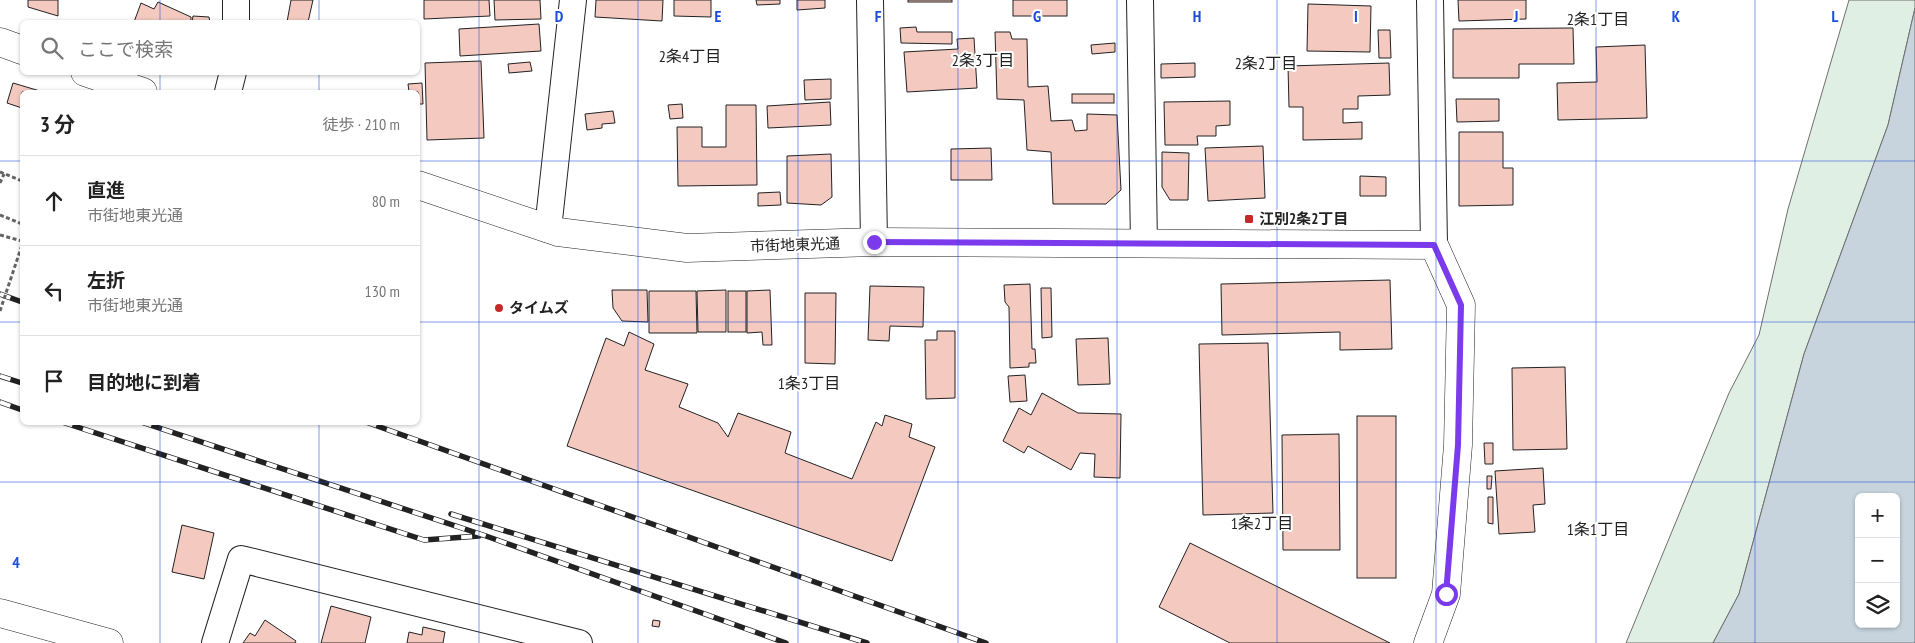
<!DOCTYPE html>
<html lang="ja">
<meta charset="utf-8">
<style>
:root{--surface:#fff;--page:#f2f2f2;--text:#222;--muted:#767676;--line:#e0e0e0}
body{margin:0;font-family:"PT Sans Narrow","Noto Sans JP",sans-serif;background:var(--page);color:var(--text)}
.controls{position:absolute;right:15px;bottom:15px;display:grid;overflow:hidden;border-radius:8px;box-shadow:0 1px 4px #0004}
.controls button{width:45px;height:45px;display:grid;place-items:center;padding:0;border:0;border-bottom:1px solid var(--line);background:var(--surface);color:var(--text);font:25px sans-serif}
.stop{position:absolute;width:15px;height:15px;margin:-11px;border:4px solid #7c3aed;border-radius:50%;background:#fff}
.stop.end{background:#7c3aed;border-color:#fff;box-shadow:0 1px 5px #0008}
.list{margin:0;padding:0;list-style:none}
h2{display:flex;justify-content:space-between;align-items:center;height:65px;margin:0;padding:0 20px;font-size:21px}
h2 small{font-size:16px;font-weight:400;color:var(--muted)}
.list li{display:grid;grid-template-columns:32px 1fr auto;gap:15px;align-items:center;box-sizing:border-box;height:90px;padding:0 20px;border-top:1px solid var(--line)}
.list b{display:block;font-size:19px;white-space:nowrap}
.list p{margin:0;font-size:16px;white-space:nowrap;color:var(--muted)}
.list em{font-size:16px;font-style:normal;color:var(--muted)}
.icon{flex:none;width:28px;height:28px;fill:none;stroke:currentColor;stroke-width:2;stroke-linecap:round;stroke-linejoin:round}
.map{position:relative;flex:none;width:1915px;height:643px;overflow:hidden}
.search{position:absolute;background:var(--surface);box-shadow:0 1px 4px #0004;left:20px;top:20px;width:400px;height:55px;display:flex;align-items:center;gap:12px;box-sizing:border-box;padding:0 18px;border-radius:8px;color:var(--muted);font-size:19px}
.panel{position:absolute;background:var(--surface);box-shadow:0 1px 4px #0004;left:20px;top:90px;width:400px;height:335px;border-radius:8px}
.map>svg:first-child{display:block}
.green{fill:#e0efe3;stroke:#6f6f6f}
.water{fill:#c7d3dd;stroke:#6f6f6f;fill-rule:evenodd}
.building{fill:#f3c9c0;stroke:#222}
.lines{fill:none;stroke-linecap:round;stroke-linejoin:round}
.minor-casing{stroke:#222;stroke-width:28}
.tertiary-casing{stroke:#222;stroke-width:29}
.path{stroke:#646464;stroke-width:3;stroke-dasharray:4 2.5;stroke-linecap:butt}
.minor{stroke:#fff;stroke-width:26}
.tertiary{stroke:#fff;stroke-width:28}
.rail-casing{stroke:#222;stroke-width:5.5}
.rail{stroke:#fff;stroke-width:4;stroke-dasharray:11;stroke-linecap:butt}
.path-bridge{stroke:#646464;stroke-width:3;stroke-dasharray:4 2.5;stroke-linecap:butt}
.route{stroke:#7c3aed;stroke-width:6}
.grid{fill:none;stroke:#1d4ed8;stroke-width:1;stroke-opacity:0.55}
.poi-dot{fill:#c62828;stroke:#fff;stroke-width:2}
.labels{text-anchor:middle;stroke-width:4;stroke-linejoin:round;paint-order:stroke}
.poi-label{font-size:15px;font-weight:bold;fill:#222;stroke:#fff;text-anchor:start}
.street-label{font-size:15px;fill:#222;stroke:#fff}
.neighbourhood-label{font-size:16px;fill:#222;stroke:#fff}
.grid-label{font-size:16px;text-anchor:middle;font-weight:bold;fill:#1d4ed8;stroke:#fff;stroke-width:4;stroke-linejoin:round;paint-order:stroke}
</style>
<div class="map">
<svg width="1915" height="643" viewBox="0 0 1915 643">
<rect width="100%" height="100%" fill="#fff"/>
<polygon class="green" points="1849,0 1915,0 1915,8 1888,125 1804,354 1739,594 1713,643 1626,643 1729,393 1759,335 1788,209"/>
<path class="water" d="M1915 8V643H1713L1739 594 1804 354 1888 125ZM1859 497H1896V624H1859Z"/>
<g class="building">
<polygon points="28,0 58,0 58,16 28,7"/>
<polygon points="291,0 313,0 308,22 287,22"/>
<polygon points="424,0 489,0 490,16 424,19"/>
<polygon points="494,0 540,0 541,19 495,20"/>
<polygon points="596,0 663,0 662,21 595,17"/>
<polygon points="674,0 711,0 711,17 674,16"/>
<polygon points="756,0 780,0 780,4 757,5"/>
<polygon points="797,0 825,0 825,8 797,10"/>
<rect x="908" y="0" width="44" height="2"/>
<rect x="1013" y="0" width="54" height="16"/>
<polygon points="1458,0 1526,0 1526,19 1459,21"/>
<polygon points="158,2 191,17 191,22 134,22 141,3 154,9"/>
<polygon points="1308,4 1371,6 1370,52 1307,51"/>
<polygon points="193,16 209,17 210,22 192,22"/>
<polygon points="539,24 541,51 460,56 459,29"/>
<polygon points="916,27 917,32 952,32 952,44 901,43 900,28"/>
<polygon points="1573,28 1574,64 1519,64 1519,78 1453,78 1453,29"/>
<polygon points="1378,30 1390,30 1391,58 1379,58"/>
<polygon points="995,32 1010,32 1012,39 1027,39 1028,87 1048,86 1051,121 1072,120 1075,131 1087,130 1087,114 1117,115 1121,190 1106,204 1053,204 1051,152 1027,150 1024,100 997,99"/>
<polygon points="974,38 977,88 907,92 904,52 958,49 957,39"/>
<polygon points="1115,43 1115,52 1092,54 1091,45"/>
<polygon points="1645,45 1647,118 1558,120 1557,83 1597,82 1596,47"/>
<polygon points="481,61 484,138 427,140 425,63"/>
<polygon points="530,62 532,71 509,73 508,64"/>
<polygon points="1195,63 1195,77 1161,78 1161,64"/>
<polygon points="1389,63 1390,95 1358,96 1358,109 1343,109 1343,123 1362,122 1362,139 1303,140 1303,107 1289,107 1288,66"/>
<polygon points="831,79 831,99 805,100 804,80"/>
<polygon points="13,83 40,91 39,92 22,92 22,108 7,103"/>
<polygon points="422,83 423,104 418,104 418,92 409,92 408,84"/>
<rect x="1072" y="94" width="42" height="9"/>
<polygon points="1456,99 1499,99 1499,121 1457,122"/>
<polygon points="1230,101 1230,125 1216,126 1216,136 1197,136 1198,145 1165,145 1164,102"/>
<polygon points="830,102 831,125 768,128 767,106"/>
<polygon points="682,104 683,118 670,119 668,105"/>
<polygon points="726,105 756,105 757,185 678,186 677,127 702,127 702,147 726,147"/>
<polygon points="613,111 615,123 602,124 602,128 587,130 585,114"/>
<polygon points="1459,132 1503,132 1503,168 1513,168 1513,205 1459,206"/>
<polygon points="1263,146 1265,198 1208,201 1205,148"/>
<polygon points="991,148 992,180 951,180 951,149"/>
<polygon points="1162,152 1189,153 1188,200 1170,200 1162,187"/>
<polygon points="831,154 832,197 821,205 787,203 787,156"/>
<polygon points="1360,176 1386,177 1386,196 1360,196"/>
<polygon points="780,192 781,205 758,206 758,193"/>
<polygon points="1390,280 1392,349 1340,350 1340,332 1222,335 1221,284"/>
<polygon points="1030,284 1032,349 1035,349 1036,363 1029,363 1029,367 1010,368 1009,307 1005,302 1004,285"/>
<polygon points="870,286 924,287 923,327 890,326 889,341 868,340"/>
<polygon points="1041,288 1051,288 1052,337 1042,338"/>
<polygon points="612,290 647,290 648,322 622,321 613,308"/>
<polygon points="726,290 726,332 698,332 697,291"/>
<polygon points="770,290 772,345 763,345 762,332 747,333 747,291"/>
<polygon points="649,291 696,291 697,333 649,333"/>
<rect x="728" y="291" width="18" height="41"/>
<polygon points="805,293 836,293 835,364 805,363"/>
<polygon points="937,331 955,331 955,398 926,399 925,340 937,340"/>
<polygon points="629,332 654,344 645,370 688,384 679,407 718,423 728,437 738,413 791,432 785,453 852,479 876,422 882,426 885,415 912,424 909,437 935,447 892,561 567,446 606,338 624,346"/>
<polygon points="1108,338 1110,384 1078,385 1076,339"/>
<polygon points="1268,343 1273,513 1203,515 1199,344"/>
<polygon points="1565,367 1567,449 1513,450 1512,368"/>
<polygon points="1025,375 1027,401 1010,402 1008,376"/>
<polygon points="1042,393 1078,413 1121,414 1120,478 1094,477 1095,454 1080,453 1071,470 1028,446 1024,453 1003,441 1019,408 1031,415"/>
<rect x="1357" y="416" width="39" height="162"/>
<polygon points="1339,434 1340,550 1283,550 1282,435"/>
<polygon points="1484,443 1493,443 1493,464 1485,464"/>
<polygon points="1543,468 1545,504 1533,505 1535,532 1499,534 1495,471"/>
<polygon points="1487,476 1492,476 1491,489 1487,489"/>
<polygon points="1488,497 1493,497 1493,524 1488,523"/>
<polygon points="182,525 214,533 204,579 172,572"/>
<polygon points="1190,543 1390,643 1230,643 1159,607"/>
<polygon points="331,606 371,617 365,643 321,643"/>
<polygon points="265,620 296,641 295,643 243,643 250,633 255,636"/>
<polygon points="653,620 660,621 659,627 652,626"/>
<polygon points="423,627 445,632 443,643 407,643 409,632 422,635"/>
</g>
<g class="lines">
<g class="minor-casing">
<g id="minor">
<polyline points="236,0 236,22"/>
<polyline points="870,0 874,242"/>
<polyline points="1140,0 1144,244"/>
<polyline points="1430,0 1434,245"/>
<polyline points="228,92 233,72"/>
<polyline points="548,229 573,0"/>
<polyline points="215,643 241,559 579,643"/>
</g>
</g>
<g class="tertiary-casing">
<g id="tertiary">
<polyline points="0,42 22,50"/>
<polyline points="85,72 143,92"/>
<polyline points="418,185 558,232 687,248 874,242 1434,245 1461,305 1458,445 1446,594 1428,643"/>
<polyline points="0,613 109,643"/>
</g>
</g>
<g class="path">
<polyline points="0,172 22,181"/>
<polyline points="0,183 4,174"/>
<polyline points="0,215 22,224"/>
<polyline points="0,235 22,241"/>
</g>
<use href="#minor" class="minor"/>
<use href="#tertiary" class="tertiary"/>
<g class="rail-casing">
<g id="rail">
<polyline points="0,294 22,302"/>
<polyline points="0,376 22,383"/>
<polyline points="0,402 22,410"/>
<polyline points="62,422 424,540 479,536"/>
<polyline points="141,422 486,536 786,643"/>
<polyline points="366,422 986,643"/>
<polyline points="451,514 867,643"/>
</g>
</g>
<use href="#rail" class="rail"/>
<polyline class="path-bridge" points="0,311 22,245"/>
</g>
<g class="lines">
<polyline class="route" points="874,242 1434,245 1461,305 1458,445 1446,594"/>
</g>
<path class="grid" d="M160 0V22M319 0V22M479 0V643M638 0V643M798 0V643M958 0V643M1117 0V643M1277 0V643M1436 0V643M1596 0V643M1755 0V643M160 72V92M319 72V92M0 161H22M418 161H1915M0 322H22M418 322H1915M160 422V643M319 422V643M0 482H1915"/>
<g class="poi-dot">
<rect x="1244" y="214" width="10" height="10" rx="2.5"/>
<circle cx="499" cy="308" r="5"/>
</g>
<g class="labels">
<g class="poi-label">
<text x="1259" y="224">江別2条2丁目</text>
<text x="509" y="313">タイムズ</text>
</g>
<g class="street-label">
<text transform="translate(795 245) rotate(-2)" y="5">市街地東光通</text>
</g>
<g class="neighbourhood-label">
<text x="1598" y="25">2条1丁目</text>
<text x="690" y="62">2条4丁目</text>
<text x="983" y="66">2条3丁目</text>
<text x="1266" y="69">2条2丁目</text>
<text x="809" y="389">1条3丁目</text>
<text x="1262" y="529">1条2丁目</text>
<text x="1598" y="535">1条1丁目</text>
</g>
</g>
<g class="grid-label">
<text x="559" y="22">D</text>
<text x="718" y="22">E</text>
<text x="878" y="22">F</text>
<text x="1037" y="22">G</text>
<text x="1197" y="22">H</text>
<text x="1356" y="22">I</text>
<text x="1516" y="22">J</text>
<text x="1676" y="22">K</text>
<text x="1835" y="22">L</text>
<text x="16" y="568">4</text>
</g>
</svg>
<div class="controls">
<button>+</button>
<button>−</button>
<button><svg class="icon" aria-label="layers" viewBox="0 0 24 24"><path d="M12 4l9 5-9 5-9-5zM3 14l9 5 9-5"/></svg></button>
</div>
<div class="stop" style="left:1446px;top:594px"></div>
<div class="stop end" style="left:874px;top:242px"></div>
<div class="search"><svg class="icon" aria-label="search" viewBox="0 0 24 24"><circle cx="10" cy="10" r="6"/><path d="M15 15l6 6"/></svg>ここで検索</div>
<section class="panel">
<h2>3 分<small>徒歩 · 210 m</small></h2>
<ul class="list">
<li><svg class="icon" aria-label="ahead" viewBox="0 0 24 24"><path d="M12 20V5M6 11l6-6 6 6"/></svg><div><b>直進</b><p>市街地東光通</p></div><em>80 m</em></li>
<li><svg class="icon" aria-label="left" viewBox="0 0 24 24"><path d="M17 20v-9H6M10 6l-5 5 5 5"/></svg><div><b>左折</b><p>市街地東光通</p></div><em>130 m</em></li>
<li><svg class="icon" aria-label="arrive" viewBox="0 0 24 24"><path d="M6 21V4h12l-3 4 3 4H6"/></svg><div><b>目的地に到着</b></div></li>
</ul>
</section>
</div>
